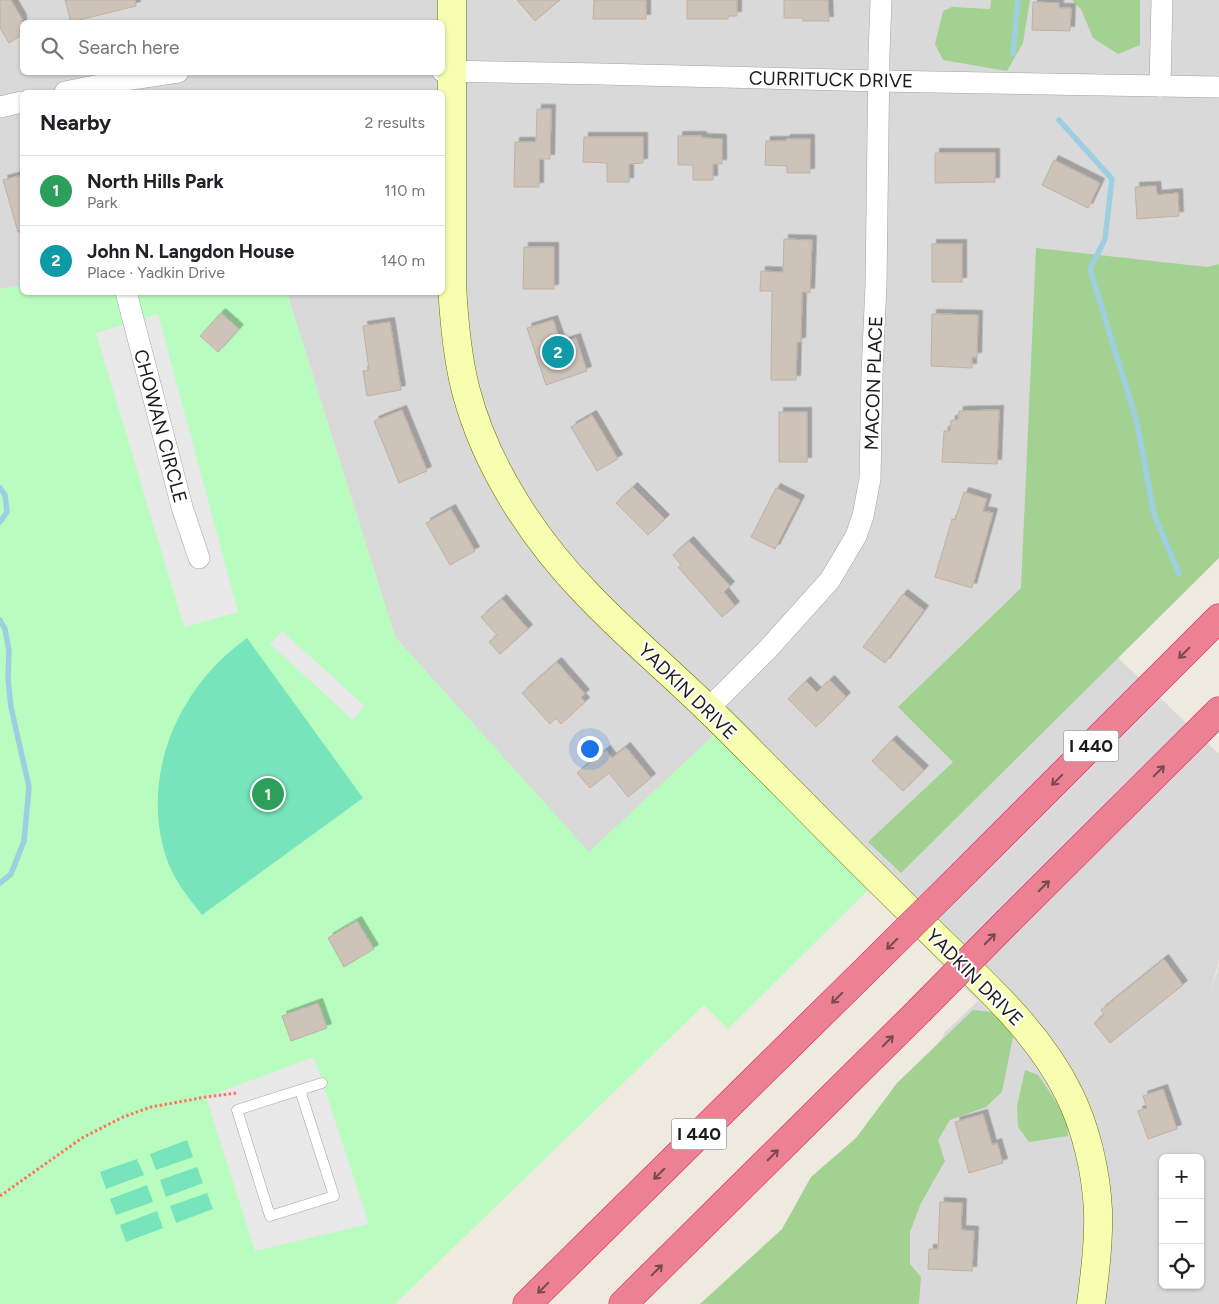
<!DOCTYPE html>
<meta charset="utf-8">
<style>
:root{--surface:#fff;--page:#f2f2f2;--text:#202124;--muted:#757577;--line:#e0e0e0;--accent:#d93025}
body{margin:0;font-family:Figtree,sans-serif;background:var(--page);color:var(--text)}
.controls{position:absolute;right:15px;bottom:15px;display:grid;overflow:hidden;border-radius:8px;box-shadow:0 1px 4px #0004}
.controls button{width:45px;height:45px;display:grid;place-items:center;padding:0;border:0;border-bottom:1px solid var(--line);background:var(--surface);color:var(--text);font:25px sans-serif}
.you{position:absolute;left:589px;top:748px;width:18px;height:18px;margin:-12px;border:4px solid #fff;border-radius:50%;background:#1a73e8;box-shadow:0 0 0 8px #1a73e833}
.badge{display:grid;place-items:center;width:32px;height:32px;border-radius:50%;background:var(--accent);color:#fff;font-size:16px;font-weight:700}
.pin{position:absolute;translate:-50% -50%;border:2px solid #fff;box-shadow:0 1px 5px #0006}
.list{margin:0;padding:0;list-style:none}
h2{display:flex;justify-content:space-between;align-items:center;height:65px;margin:0;padding:0 20px;font-size:21px}
h2 small{font-size:16px;font-weight:400;color:var(--muted)}
.list li{display:grid;grid-template-columns:32px 1fr auto;gap:15px;align-items:center;box-sizing:border-box;height:70px;padding:0 20px;border-top:1px solid var(--line)}
.list b{display:block;font-size:19px;white-space:nowrap}
.list p{margin:0;font-size:16px;white-space:nowrap;color:var(--muted)}
.list em{font-size:16px;font-style:normal;color:var(--muted)}
.icon{flex:none;width:28px;height:28px;fill:none;stroke:currentColor;stroke-width:2;stroke-linecap:round;stroke-linejoin:round}
.map{position:relative;flex:none;width:1219px;height:1304px;overflow:hidden}
.search{position:absolute;background:var(--surface);box-shadow:0 1px 4px #0004;left:20px;top:20px;width:425px;height:55px;display:flex;align-items:center;gap:12px;box-sizing:border-box;padding:0 18px;border-radius:8px;color:var(--muted);font-size:19px}
.panel{position:absolute;background:var(--surface);box-shadow:0 1px 4px #0004;left:20px;top:90px;width:425px;height:205px;border-radius:8px}
.map>svg:first-child{display:block}
.residential{fill:#dad9d9;fill-rule:evenodd}
.forest{fill:#a3d192}
.park{fill:#b8fdbf}
.pitch{fill:#78e4bc}
.parking{fill:#e8e8e8}
.lines{fill:none;stroke-linecap:round;stroke-linejoin:round}
.stream{stroke:#9dcfe0;stroke-width:5.5}
.building{fill:#cec3b9;stroke:#c1b0a2;filter:url(#shadow)}
.lane-casing{stroke:#a3a3a3;stroke-width:11}
.street-casing{stroke:#a3a3a3;stroke-width:22}
.secondary-casing{stroke:#667500;stroke-width:29}
.highway-casing{stroke:#e31759;stroke-width:29}
.path{stroke:#ff7460;stroke-width:3;stroke-dasharray:2.5 2.5;stroke-linecap:butt}
.lane{stroke:#fff;stroke-width:10}
.street{stroke:#fff;stroke-width:21}
.secondary{stroke:#f8feaf;stroke-width:28}
.highway{stroke:#ec8193;stroke-width:28}
.highway-bridge-casing{stroke:#e31759;stroke-width:29;stroke-linecap:butt}
.highway-bridge{stroke:#ec8193;stroke-width:28}
.oneway{stroke:#7a4952}
.labels{text-anchor:middle;stroke-width:4;stroke-linejoin:round;paint-order:stroke}
.shield{fill:#fff;stroke:#606060;stroke-width:1}
.shield-label{font-size:18px;font-weight:bold;fill:#1c1c1c}
.street-label{font-size:19px;fill:#1c1c1c;stroke:#fff}
</style>
<div class="map">
<svg width="1219" height="1304" viewBox="0 0 1219 1304">
<defs>
<filter id="shadow"><feDropShadow dx="4.5" dy="-4.5" stdDeviation="0" flood-color="#0004"/></filter>
</defs>
<rect width="100%" height="100%" fill="#eeeae0"/>
<path class="residential" d="M0 0H1219V512L1095 636 1219 754V961L1209 996 1219 966V1304H714L829 1198 919 1075 946 1031 978 1001 714 735 589 853 395 637 287 293 442 292V92H22V285L0 289ZM22 22H442V72H22ZM1163 1158H1200V1285H1163Z"/>
<g class="forest">
<polygon points="991,0 1030,0 1023,43 1007,71 943,60 935,44 943,11 952,7 990,9"/>
<polygon points="1072,0 1140,0 1140,45 1118,54 1093,38 1081,9"/>
<polygon points="1036,248 1207,267 1219,264 1219,558 901,873 868,842 953,762 898,707 1021,588"/>
<polygon points="973,1010 991,1012 1014,1032 1002,1092 986,1107 950,1120 938,1140 945,1161 921,1203 910,1232 910,1264 921,1277 919,1304 700,1304 782,1229 811,1177 856,1138 897,1083"/>
<polygon points="1025,1070 1038,1075 1053,1097 1067,1121 1068,1136 1029,1142 1018,1127 1017,1106"/>
</g>
<polygon class="park" points="22,285 22,292 287,293 395,637 589,852 714,735 868,890 728,1029 704,1005 395,1304 0,1304 0,289"/>
<g class="pitch">
<path d="M247 638 363 798 202 915C188 897 173 879 166 857 140 775 178 687 247 638Z"/>
<polygon points="187,1140 193,1157 156,1170 150,1154"/>
<polygon points="137,1159 144,1175 106,1189 100,1172"/>
<polygon points="197,1167 203,1183 166,1197 160,1180"/>
<polygon points="147,1185 153,1202 116,1215 110,1199"/>
<polygon points="207,1193 213,1209 176,1223 170,1206"/>
<polygon points="157,1211 163,1228 126,1242 120,1225"/>
</g>
<g class="parking">
<polygon points="158,314 238,612 184,627 96,333"/>
<polygon points="282,631 365,706 353,720 270,644"/>
<polygon points="314,1057 369,1224 255,1251 206,1097"/>
</g>
<g class="lines">
<g class="stream">
<polyline points="1013,54 1018,0"/>
<polyline points="1059,120 1112,179 1105,239 1090,269 1137,423 1154,514 1179,574"/>
<polyline points="0,488 5,495 7,512 0,522"/>
<polyline points="0,620 5,629 9,651 8,678 11,707 29,787 24,841 11,874 0,883"/>
</g>
</g>
<g class="building">
<polygon points="0,0 11,0 22,19 22,35 9,43 0,28"/>
<polygon points="65,0 135,0 136,6 71,22"/>
<polygon points="517,0 560,0 535,21"/>
<polygon points="594,0 646,0 646,19 593,19"/>
<polygon points="687,0 737,0 737,16 728,16 728,19 687,19"/>
<polygon points="784,0 828,0 829,21 803,21 803,18 784,18"/>
<polygon points="1033,2 1059,3 1059,8 1071,8 1070,31 1032,30"/>
<polygon points="537,109 551,109 550,159 539,159 539,187 514,187 515,142 536,142"/>
<polygon points="678,136 702,136 702,138 722,139 722,164 713,164 713,180 693,180 693,165 678,165"/>
<polygon points="584,137 643,137 643,163 629,164 629,182 607,182 607,163 583,162"/>
<polygon points="786,139 810,139 810,173 787,173 787,166 765,165 766,141 786,141"/>
<polygon points="935,153 995,153 995,182 935,183"/>
<polygon points="1054,160 1100,183 1088,208 1042,185"/>
<polygon points="22,175 22,232 18,232 3,180"/>
<polygon points="1156,186 1157,195 1178,193 1179,216 1137,219 1135,187"/>
<polygon points="784,239 812,240 810,293 802,292 801,342 797,342 796,380 771,380 772,291 760,291 761,271 783,272"/>
<rect x="932" y="244" width="30" height="38"/>
<polygon points="524,247 554,247 554,289 523,289"/>
<polygon points="221,313 239,329 218,352 200,336"/>
<polygon points="932,314 978,315 977,357 972,357 972,368 931,366"/>
<polygon points="553,320 561,343 576,338 587,371 546,385 527,328"/>
<polygon points="390,322 401,390 367,396 363,371 369,370 363,326"/>
<polygon points="402,410 427,471 399,483 374,421"/>
<polygon points="999,410 997,464 942,462 944,431 950,431 951,420 958,420 959,411"/>
<rect x="779" y="412" width="28" height="50"/>
<polygon points="592,415 618,459 597,471 571,427"/>
<polygon points="633,487 665,519 648,535 616,503"/>
<polygon points="776,488 800,500 775,549 751,537"/>
<polygon points="964,492 987,499 983,511 993,513 972,588 935,577 952,519 955,520"/>
<polygon points="451,509 475,551 450,565 426,523"/>
<polygon points="689,541 730,586 724,592 735,606 722,617 678,567 681,565 673,555"/>
<polygon points="903,594 924,610 885,663 863,647"/>
<polygon points="502,599 528,629 500,654 489,642 497,635 481,617"/>
<polygon points="557,662 585,694 581,697 585,702 561,724 556,718 550,724 522,693"/>
<polygon points="830,680 846,697 816,727 788,699 806,681 817,692"/>
<polygon points="892,740 924,770 903,791 872,761"/>
<polygon points="626,747 651,778 628,797 609,773 590,788 577,773 606,750 612,758"/>
<polygon points="357,921 374,949 344,967 328,938"/>
<polygon points="1164,959 1183,985 1110,1043 1094,1023 1104,1015 1101,1010"/>
<polygon points="318,1003 327,1028 291,1041 282,1016"/>
<polygon points="1163,1089 1177,1129 1148,1139 1138,1111 1147,1108 1143,1096"/>
<polygon points="983,1114 992,1145 997,1143 1003,1163 969,1173 955,1122"/>
<polygon points="940,1202 962,1203 961,1230 974,1231 972,1271 928,1269 929,1249 938,1249"/>
</g>
<g class="lines">
<g class="lane-casing">
<polyline id="lane" points="300,1090 334,1196 270,1216 237,1110 322,1083"/>
</g>
<g class="street-casing">
<g id="street">
<polyline points="442,71 601,74 879,81 1219,87"/>
<polyline points="1160,86 1162,0"/>
<polyline points="65,92 125,80 178,72"/>
<polyline points="0,107 22,102"/>
<polyline points="126,292 182,507 199,558"/>
<polyline points="708,709 768,649 830,580 856,536 863,516 870,479 872,373 876,285 879,55 881,0"/>
</g>
</g>
<g class="secondary-casing">
<path id="secondary" d="M452 0V285C454 321 457 357 466 391 486 467 534 540 588 595 626 635 668 670 707 708 733 733 758 759 783 784 830 832 878 880 926 927 977 978 1037 1028 1069 1094 1086 1128 1096 1171 1098 1210 1099 1241 1095 1273 1091 1304"/>
</g>
<g class="highway-casing">
<g id="highway">
<polyline points="964,873 1219,618"/>
<polyline points="1009,920 1219,711"/>
<polyline points="527,1304 872,964"/>
<polyline points="623,1304 919,1011"/>
</g>
</g>
<polyline class="path" points="0,1196 82,1138 123,1117 151,1107 206,1097 237,1093"/>
<use href="#lane" class="lane"/>
<use href="#street" class="street"/>
<use href="#secondary" class="secondary"/>
<use href="#highway" class="highway"/>
<g class="highway-bridge-casing">
<g id="highway-bridge">
<polyline points="872,964 964,873"/>
<polyline points="919,1011 1009,920"/>
</g>
</g>
<use href="#highway-bridge" class="highway-bridge"/>
</g>
<defs><path id="oneway-shaft" d="M-6 0H5M1.5-3L5.5 0L1.5 3" fill="none" stroke-width="1.6" stroke-linecap="round" stroke-linejoin="round" transform="scale(1.25)"/></defs>
<g class="oneway">
<use href="#oneway-shaft" transform="translate(1184 653) rotate(135)"/>
<use href="#oneway-shaft" transform="translate(1159 771) rotate(-45)"/>
<use href="#oneway-shaft" transform="translate(1057 780) rotate(135)"/>
<use href="#oneway-shaft" transform="translate(1044 886) rotate(-45)"/>
<use href="#oneway-shaft" transform="translate(990 939) rotate(-45)"/>
<use href="#oneway-shaft" transform="translate(892 944) rotate(135)"/>
<use href="#oneway-shaft" transform="translate(837 998) rotate(135)"/>
<use href="#oneway-shaft" transform="translate(888 1041) rotate(-45)"/>
<use href="#oneway-shaft" transform="translate(773 1155) rotate(-45)"/>
<use href="#oneway-shaft" transform="translate(659 1174) rotate(135)"/>
<use href="#oneway-shaft" transform="translate(657 1270) rotate(-45)"/>
<use href="#oneway-shaft" transform="translate(543 1288) rotate(135)"/>
</g>
<g class="labels">
<g class="shield">
<rect x="1063.5" y="730.5" width="55" height="31" rx="4"/>
<rect x="671.5" y="1118.5" width="55" height="31" rx="4"/>
</g>
<g class="shield-label">
<text x="1091" y="752">I 440</text>
<text x="699" y="1140">I 440</text>
</g>
<g class="street-label">
<text transform="translate(831 79) rotate(1)" y="7">CURRITUCK DRIVE</text>
<text transform="translate(873 383) rotate(-88)" y="7">MACON PLACE</text>
<text transform="translate(161 426) rotate(75)" y="7">CHOWAN CIRCLE</text>
<text transform="translate(688 691) rotate(44)" y="7">YADKIN DRIVE</text>
<text transform="translate(975 977) rotate(45)" y="7">YADKIN DRIVE</text>
</g>
</g>
</svg>
<div class="controls">
<button>+</button>
<button>−</button>
<button><svg class="icon" aria-label="locate" viewBox="0 0 24 24"><circle cx="12" cy="12" r="6"/><path d="M12 2v4M12 18v4M2 12h4M18 12h4"/></svg></button>
</div>
<div class="you"></div>
<div class="pin badge" style="left:268px;top:794px;background:#2e9e5b">1</div>
<div class="pin badge" style="left:558px;top:352px;background:#0f9aa8">2</div>
<div class="search"><svg class="icon" aria-label="search" viewBox="0 0 24 24"><circle cx="10" cy="10" r="6"/><path d="M15 15l6 6"/></svg>Search here</div>
<section class="panel">
<h2>Nearby<small>2 results</small></h2>
<ul class="list">
<li><span class="badge" style="background:#2e9e5b">1</span><div><b>North Hills Park</b><p>Park</p></div><em>110 m</em></li>
<li><span class="badge" style="background:#0f9aa8">2</span><div><b>John N. Langdon House</b><p>Place · Yadkin Drive</p></div><em>140 m</em></li>
</ul>
</section>
</div>
